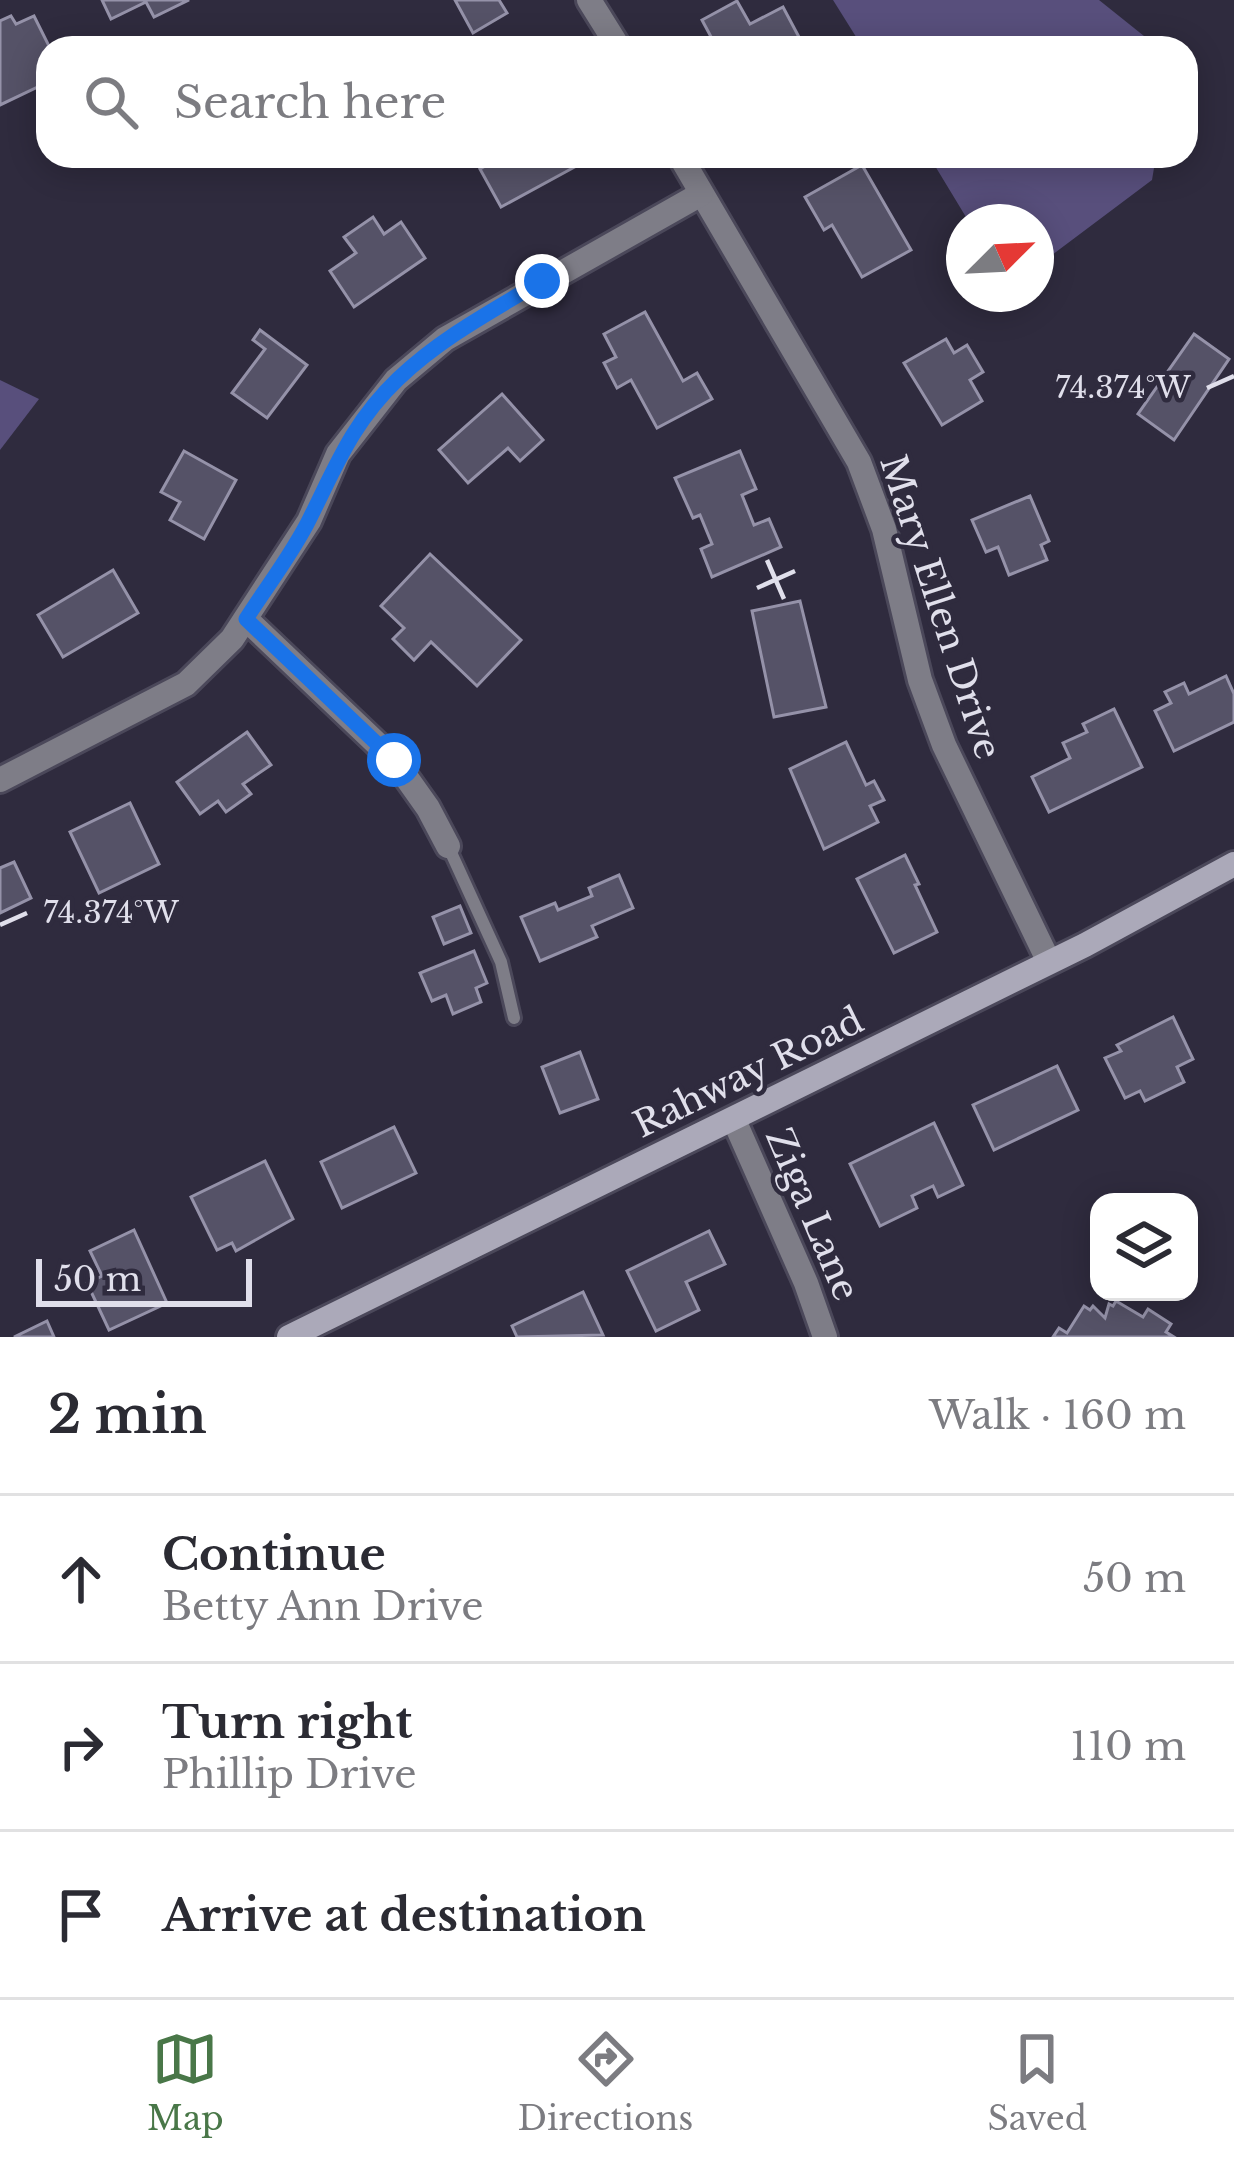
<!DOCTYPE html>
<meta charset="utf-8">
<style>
:root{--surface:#fff;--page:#f2f2f3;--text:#2b2b33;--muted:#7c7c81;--line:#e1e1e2;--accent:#497748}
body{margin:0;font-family:"Libre Baskerville",serif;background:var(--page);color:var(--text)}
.controls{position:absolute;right:36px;bottom:36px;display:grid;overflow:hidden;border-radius:24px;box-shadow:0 6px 30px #0003}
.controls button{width:108px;height:108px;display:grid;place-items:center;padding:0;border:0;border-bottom:3px solid var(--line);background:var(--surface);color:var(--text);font:60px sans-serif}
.compass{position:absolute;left:946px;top:204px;width:108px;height:108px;border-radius:50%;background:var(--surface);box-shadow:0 6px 30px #0003;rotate:66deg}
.scale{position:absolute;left:36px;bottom:30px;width:216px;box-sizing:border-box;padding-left:12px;border:6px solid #e0dfeb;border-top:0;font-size:33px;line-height:42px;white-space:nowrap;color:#e0dfeb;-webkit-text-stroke:9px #2f2b3e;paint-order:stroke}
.stop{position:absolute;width:36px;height:36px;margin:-27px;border:9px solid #1a73e8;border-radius:50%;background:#fff}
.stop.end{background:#1a73e8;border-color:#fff;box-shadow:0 3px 12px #0008}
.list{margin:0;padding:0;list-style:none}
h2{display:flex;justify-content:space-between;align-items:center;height:156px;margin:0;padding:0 48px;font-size:51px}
h2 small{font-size:39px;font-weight:400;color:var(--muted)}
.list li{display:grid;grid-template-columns:78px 1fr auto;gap:36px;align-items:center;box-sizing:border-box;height:168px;padding:0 48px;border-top:3px solid var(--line)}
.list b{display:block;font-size:45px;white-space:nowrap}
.list p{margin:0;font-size:39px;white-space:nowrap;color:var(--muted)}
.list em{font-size:39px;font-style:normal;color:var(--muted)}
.icon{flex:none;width:66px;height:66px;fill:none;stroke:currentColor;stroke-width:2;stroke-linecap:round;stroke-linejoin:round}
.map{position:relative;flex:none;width:1234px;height:1337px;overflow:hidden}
.search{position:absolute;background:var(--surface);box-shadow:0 6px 30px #0003;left:36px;right:36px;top:36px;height:132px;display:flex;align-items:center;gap:30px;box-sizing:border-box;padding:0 42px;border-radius:36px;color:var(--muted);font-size:45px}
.sheet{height:660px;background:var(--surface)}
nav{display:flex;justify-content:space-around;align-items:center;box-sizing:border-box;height:168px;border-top:3px solid var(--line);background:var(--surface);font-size:33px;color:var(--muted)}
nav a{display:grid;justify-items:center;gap:6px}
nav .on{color:var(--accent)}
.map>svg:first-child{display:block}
.forest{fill:#584f7c}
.building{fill:#555267;stroke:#9592a9;stroke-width:3}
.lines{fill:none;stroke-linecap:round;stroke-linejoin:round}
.lane-casing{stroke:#4b485a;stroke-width:18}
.street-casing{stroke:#4b485a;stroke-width:30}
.secondary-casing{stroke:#4b485a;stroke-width:30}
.lane{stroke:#7e7d87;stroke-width:12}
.street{stroke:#7e7d87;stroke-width:24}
.secondary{stroke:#aba9b9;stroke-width:24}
.route{stroke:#1a73e8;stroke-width:15}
.ticks{fill:none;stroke:#e0dfeb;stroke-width:4.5}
.labels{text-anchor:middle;stroke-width:9;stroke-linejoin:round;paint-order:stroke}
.street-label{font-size:36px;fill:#e0dfeb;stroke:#2f2b3e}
.ticks-label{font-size:30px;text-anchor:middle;fill:#e0dfeb;stroke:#2f2b3e;stroke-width:9;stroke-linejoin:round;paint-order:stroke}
</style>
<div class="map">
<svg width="1234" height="1337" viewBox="0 0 1234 1337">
<rect width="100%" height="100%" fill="#2f2b3e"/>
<g class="forest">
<polygon points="833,0 1099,0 1159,48 863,48"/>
<polygon points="929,156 1156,156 1152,180 1036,267 1036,222 969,222"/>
<polygon points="0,380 39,399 0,450"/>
</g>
<g class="building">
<polygon points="102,0 189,0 154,17 146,2 111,19"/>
<polygon points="455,0 499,0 507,13 473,33"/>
<polygon points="737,1 750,24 783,7 800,39 784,48 717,48 702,20"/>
<polygon points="11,16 16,24 34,16 50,48 48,82 0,105 0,21"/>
<polygon points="503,156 592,156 593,157 501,207 480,169"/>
<polygon points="862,165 911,250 862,277 832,225 824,230 805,197"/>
<polygon points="373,217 384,234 401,222 425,258 354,307 330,271 356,253 344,237"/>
<polygon points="645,312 683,381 697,373 712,399 657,428 631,380 617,388 604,363 616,357 604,334"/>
<polygon points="260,330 307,365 267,418 232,393 265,349 253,340"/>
<polygon points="1194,334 1229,359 1174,440 1138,414"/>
<polygon points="946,339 954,353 967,345 983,372 970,380 982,401 942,425 904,363"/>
<polygon points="502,394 543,440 520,461 508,448 468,483 439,450"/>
<polygon points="184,451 236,480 204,539 170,520 180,502 161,492"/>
<polygon points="740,451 756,489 742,495 754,525 769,519 781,547 712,577 701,549 712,544 700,515 693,518 675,478"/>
<polygon points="1030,496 1049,541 1041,545 1047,560 1009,575 998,547 986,552 972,520"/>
<polygon points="430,554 521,640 477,686 431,642 414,660 393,639 404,628 381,606"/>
<polygon points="113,570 138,613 63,657 38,615"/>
<polygon points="800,601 826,707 774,717 752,611"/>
<polygon points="1226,676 1234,694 1234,722 1174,751 1155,711 1171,703 1165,692 1184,683 1189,694"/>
<polygon points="1114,709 1142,767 1049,812 1032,777 1070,758 1063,743 1087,732 1083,724"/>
<polygon points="247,732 271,765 243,784 251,794 226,812 218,801 200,814 177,782"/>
<polygon points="846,742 866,785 874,781 884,800 870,806 878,822 824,849 790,769"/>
<polygon points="130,803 159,864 99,893 70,832"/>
<polygon points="905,855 919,884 915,885 937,932 894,953 857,879"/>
<polygon points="14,862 31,898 0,913 0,868"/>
<polygon points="619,875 633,908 592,926 597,937 540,961 521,917 555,903 558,910 592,896 589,888"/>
<polygon points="460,906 471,933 444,944 433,917"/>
<polygon points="474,951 487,983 476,988 481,1002 453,1014 446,995 432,1001 420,973"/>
<polygon points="1173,1017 1193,1059 1177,1067 1184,1082 1145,1101 1140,1091 1125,1098 1105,1058 1121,1051 1117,1045"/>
<polygon points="580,1052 598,1099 560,1113 542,1067"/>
<polygon points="1057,1066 1078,1110 994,1150 973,1105"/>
<polygon points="934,1123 963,1185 938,1197 933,1186 912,1196 917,1208 880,1226 850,1164"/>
<polygon points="394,1127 416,1173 342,1208 321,1162"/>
<polygon points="265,1161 293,1219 236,1251 232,1243 217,1250 191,1197"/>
<polygon points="134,1230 167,1303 109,1330 87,1283 102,1276 90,1251"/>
<polygon points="709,1231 725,1264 686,1282 699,1310 656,1331 627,1271"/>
<polygon points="583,1292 603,1335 517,1337 512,1326"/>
<polygon points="1116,1301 1143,1317 1148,1309 1171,1324 1166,1332 1174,1337 1053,1337 1059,1328 1067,1333 1084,1306 1090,1310 1093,1306 1105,1318 1109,1304 1113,1306"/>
<polygon points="47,1321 54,1337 14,1337"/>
</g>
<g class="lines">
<g class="lane-casing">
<polyline id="lane" points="448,846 501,962 514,1018"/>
</g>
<g class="street-casing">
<g id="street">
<polyline points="589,0 619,48"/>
<polyline points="680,156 859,462 884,529 920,680 944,745 1049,962"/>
<polyline points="246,619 394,760 428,808 448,846"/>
<polyline points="0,780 186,684 232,639 309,521 338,454 396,380 445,339 701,194"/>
<polyline points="734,1120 806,1283 825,1337"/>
</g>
</g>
<g class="secondary-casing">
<polyline id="secondary" points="289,1337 1085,945 1234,864"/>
</g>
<use href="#lane" class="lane"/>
<use href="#street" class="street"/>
<use href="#secondary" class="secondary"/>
</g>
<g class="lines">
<path class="route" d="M394 760 246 619C267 586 293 553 310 518 337 464 353 422 398 379 441 338 492 311 542 281"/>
</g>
<path class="ticks" d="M1207 388 1234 376M767 560 784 599M757 588 795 571M0 925 27 913"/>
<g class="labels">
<g class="street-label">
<text transform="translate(941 607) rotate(72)" y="13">Mary Ellen Drive</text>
<text transform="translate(748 1072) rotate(-26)" y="13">Rahway Road</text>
<text transform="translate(813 1214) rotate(67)" y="13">Ziga Lane</text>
</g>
</g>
<g class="ticks-label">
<text x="1123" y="398">74.374°W</text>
<text x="111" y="923">74.374°W</text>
</g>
</svg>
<div class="controls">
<button><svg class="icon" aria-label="layers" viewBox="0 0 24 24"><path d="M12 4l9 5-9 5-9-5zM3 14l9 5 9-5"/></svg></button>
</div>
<svg class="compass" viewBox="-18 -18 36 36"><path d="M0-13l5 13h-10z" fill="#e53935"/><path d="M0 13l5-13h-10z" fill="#7c7c81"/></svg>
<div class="scale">50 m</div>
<div class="stop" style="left:394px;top:760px"></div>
<div class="stop end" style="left:542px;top:281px"></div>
<div class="search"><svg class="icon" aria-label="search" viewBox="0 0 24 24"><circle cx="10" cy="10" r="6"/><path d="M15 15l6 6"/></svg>Search here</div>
</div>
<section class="sheet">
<h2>2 min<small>Walk · 160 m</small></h2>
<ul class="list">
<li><svg class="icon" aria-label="ahead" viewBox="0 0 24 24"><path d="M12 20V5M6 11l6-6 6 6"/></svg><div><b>Continue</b><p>Betty Ann Drive</p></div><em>50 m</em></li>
<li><svg class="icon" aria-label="right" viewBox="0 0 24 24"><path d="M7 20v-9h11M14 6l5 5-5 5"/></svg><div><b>Turn right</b><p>Phillip Drive</p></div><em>110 m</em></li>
<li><svg class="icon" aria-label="arrive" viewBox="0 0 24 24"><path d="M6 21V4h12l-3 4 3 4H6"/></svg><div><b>Arrive at destination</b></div></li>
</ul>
</section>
<nav>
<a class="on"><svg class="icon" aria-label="map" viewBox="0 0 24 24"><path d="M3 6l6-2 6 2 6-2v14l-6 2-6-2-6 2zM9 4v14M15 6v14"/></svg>Map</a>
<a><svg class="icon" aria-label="directions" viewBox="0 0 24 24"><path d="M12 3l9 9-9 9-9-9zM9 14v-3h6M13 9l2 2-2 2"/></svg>Directions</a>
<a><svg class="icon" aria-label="saved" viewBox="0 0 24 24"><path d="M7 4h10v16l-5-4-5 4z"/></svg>Saved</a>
</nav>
